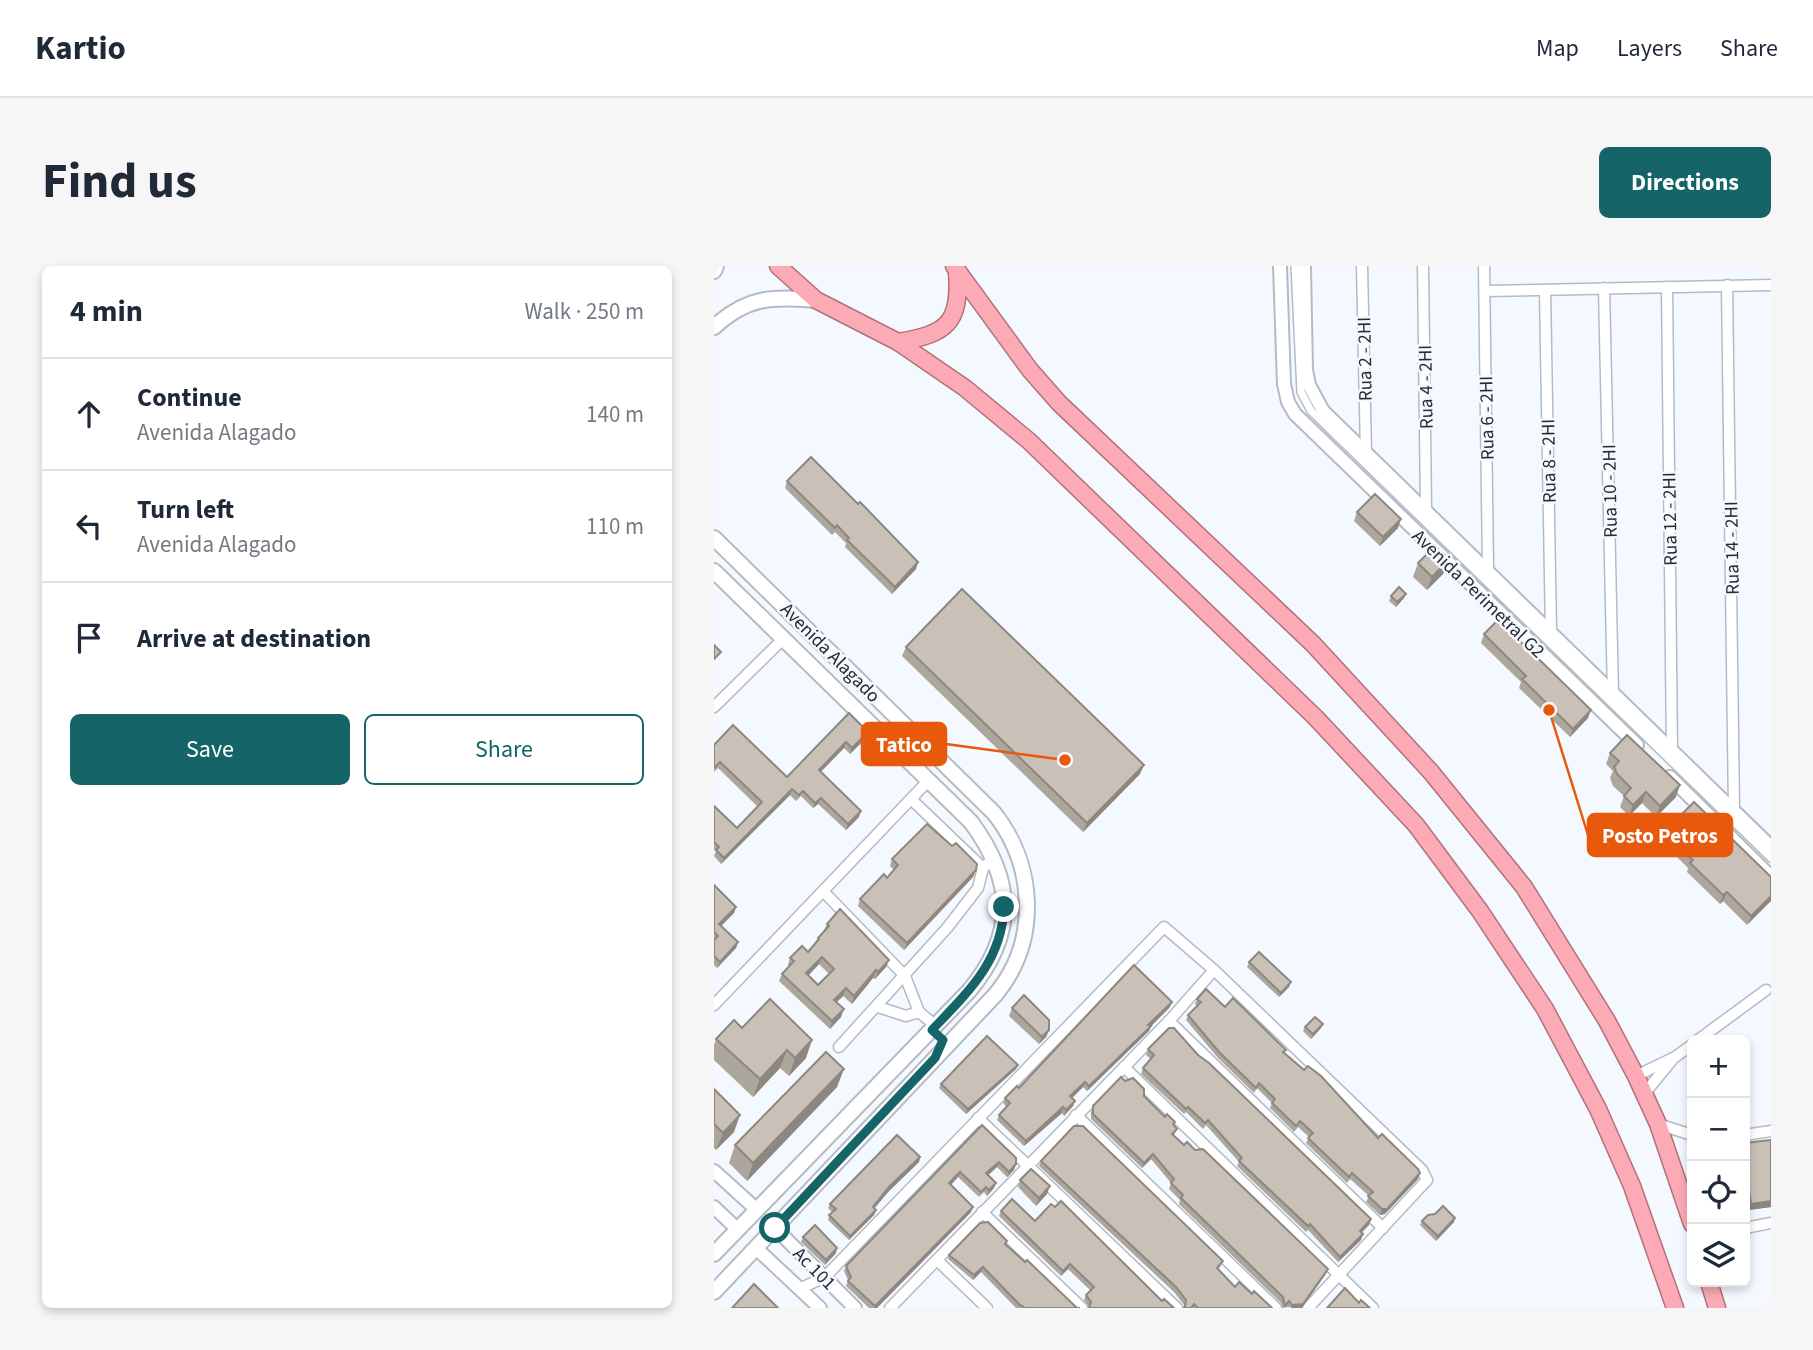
<!DOCTYPE html>
<meta charset="utf-8">
<style>
:root{--surface:#fff;--page:#f6f6f7;--text:#1f2937;--muted:#747a83;--line:#e0e1e3;--accent:#146468}
body{margin:0;font-family:"Source Sans 3",sans-serif;background:var(--page);color:var(--text)}
.controls{position:absolute;right:21px;bottom:21px;display:grid;overflow:hidden;border-radius:10px;box-shadow:0 4px 10px #0003}
.controls button{width:63px;height:63px;display:grid;place-items:center;padding:0;border:0;border-bottom:2px solid var(--line);background:var(--surface);color:var(--text);font:35px sans-serif}
.stop{position:absolute;width:21px;height:21px;margin:-16px;border:5px solid #146468;border-radius:50%;background:#fff}
.stop.end{background:#146468;border-color:#fff;box-shadow:0 2px 7px #0008}
.list{margin:0;padding:0;list-style:none}
h2{display:flex;justify-content:space-between;align-items:center;height:91px;margin:0;padding:0 28px;font-size:30px}
h2 small{font-size:23px;font-weight:400;color:var(--muted)}
.list li{display:grid;grid-template-columns:46px 1fr auto;gap:21px;align-items:center;box-sizing:border-box;height:112px;padding:0 28px;border-top:2px solid var(--line)}
.list b{display:block;font-size:26px;white-space:nowrap}
.list p{margin:0;font-size:23px;white-space:nowrap;color:var(--muted)}
.list em{font-size:23px;font-style:normal;color:var(--muted)}
.actions{display:flex;gap:14px;padding:21px 28px}
.actions a{flex:1;padding:16px 0;border:2px solid var(--accent);border-radius:10px;text-align:center;font-size:24px;color:var(--accent)}
.actions .main{background:var(--accent);color:#fff}
.icon{flex:none;width:38px;height:38px;fill:none;stroke:currentColor;stroke-width:2;stroke-linecap:round;stroke-linejoin:round}
.map{position:relative;flex:none;width:1057px;height:1042px;overflow:hidden;border-radius:10px}
header{display:flex;align-items:center;gap:42px;box-sizing:border-box;height:98px;padding:0 35px;background:var(--surface);border-bottom:2px solid var(--line)}
header strong{font-size:33px}
nav{display:flex;gap:38px;margin-inline-start:auto;font-size:24px}
.intro{display:flex;align-items:center;justify-content:space-between;box-sizing:border-box;height:168px;padding:0 42px}
h1{margin:0;font-size:49px}
.button{padding:18px 32px;border-radius:10px;background:var(--accent);color:#fff;font-size:24px;font-weight:700}
main{display:flex;gap:42px;padding:0 42px}
aside{flex:1;background:var(--surface);border-radius:10px;box-shadow:0 4px 10px #0003}
.map>svg:first-child{display:block}
.lines{fill:none;stroke-linecap:round;stroke-linejoin:round}
.pedestrian-casing{stroke:#b4bbc5;stroke-width:10}
.minor-casing{stroke:#b4bbc5;stroke-width:13}
.tertiary-casing{stroke:#b4bbc5;stroke-width:16}
.secondary-casing{stroke:#b4bbc5;stroke-width:18}
.trunk-casing{stroke:#b2717a;stroke-width:19}
.pedestrian{stroke:#fff;stroke-width:7}
.minor{stroke:#fff;stroke-width:10}
.tertiary{stroke:#fff;stroke-width:12}
.secondary{stroke:#fff;stroke-width:14}
.trunk{stroke:#fcabb6;stroke-width:16}
.wall{fill:#ada69d;fill-rule:evenodd}
.shaded-wall{fill:#8d8780}
.building{fill:#c9c1b7;stroke:#8d8780;stroke-width:2;fill-rule:evenodd}
.route{stroke:#146468;stroke-width:9}
.labels{text-anchor:middle;stroke-width:5;stroke-linejoin:round;paint-order:stroke}
.street-label{font-size:19px;fill:#282b2f;stroke:#f4f8ff}
.leader{fill:none;stroke:#e8590c;stroke-width:2.5}
.callout-dot{fill:#e8590c;stroke:#f4f8ff;stroke-width:2.5}
.callout{fill:#e8590c;stroke:#e8590c;stroke-width:2.5}
.callout-label{font-size:21px;text-anchor:middle;font-weight:bold;fill:#fff}
</style>
<header>
<strong>Kartio</strong>
<nav><a>Map</a><a>Layers</a><a>Share</a></nav>
</header>
<div class="intro"><h1>Find us</h1><a class="button">Directions</a></div>
<main>
<aside>
<h2>4 min<small>Walk · 250 m</small></h2>
<ul class="list">
<li><svg class="icon" aria-label="ahead" viewBox="0 0 24 24"><path d="M12 20V5M6 11l6-6 6 6"/></svg><div><b>Continue</b><p>Avenida Alagado</p></div><em>140 m</em></li>
<li><svg class="icon" aria-label="left" viewBox="0 0 24 24"><path d="M17 20v-9H6M10 6l-5 5 5 5"/></svg><div><b>Turn left</b><p>Avenida Alagado</p></div><em>110 m</em></li>
<li><svg class="icon" aria-label="arrive" viewBox="0 0 24 24"><path d="M6 21V4h12l-3 4 3 4H6"/></svg><div><b>Arrive at destination</b></div></li>
</ul>
<div class="actions"><a class="main">Save</a><a>Share</a></div>
</aside>
<div class="map">
<svg width="1057" height="1042" viewBox="0 0 1057 1042">
<rect width="100%" height="100%" fill="#f4f8ff"/>
<g class="lines">
<g class="pedestrian-casing">
<polyline id="pedestrian" points="581,0 587,126 597,145 1057,592"/>
</g>
<g class="minor-casing">
<g id="minor">
<polyline points="648,0 652,187"/>
<polyline points="709,0 712,243"/>
<polyline points="770,0 774,304"/>
<polyline points="1013,19 1020,545"/>
<polyline points="953,21 958,485"/>
<polyline points="890,22 899,428"/>
<polyline points="831,24 837,366"/>
<polyline points="771,25 1057,19"/>
<polyline points="0,441 70,372"/>
<polyline points="197,533 269,602"/>
<polyline points="109,625 191,710 205,746 222,760"/>
<polyline points="0,739 215,514"/>
<polyline points="164,741 192,750 205,746"/>
<polyline points="455,755 669,962"/>
<polyline points="984,774 1052,724"/>
<polyline points="125,781 233,662 264,622 269,602 280,592"/>
<polyline points="410,801 659,1042"/>
<polyline points="922,810 961,791 978,779"/>
<polyline points="930,828 958,794"/>
<polyline points="362,849 562,1042"/>
<polyline points="264,852 463,1042"/>
<polyline points="944,858 978,869"/>
<polyline points="1031,869 1057,865"/>
<polyline points="268,946 368,1042"/>
<polyline points="1031,962 1057,957"/>
<polyline points="223,994 273,1042"/>
<polyline points="85,1023 111,1011 450,661 500,704"/>
<polyline points="176,1042 455,755 500,704 708,904 713,914 594,1042"/>
</g>
</g>
<g class="tertiary-casing">
<g id="tertiary">
<polyline points="566,0 570,118 574,136 581,148 923,479"/>
<polyline points="590,0 592,104 595,119 609,145 1057,581"/>
<polyline points="956,511 1057,611"/>
<polyline points="0,905 43,944"/>
<polyline points="0,941 24,964"/>
<polyline points="61,962 141,1042"/>
<polyline points="42,982 106,1042"/>
</g>
</g>
<g class="secondary-casing">
<g id="secondary">
<polyline points="0,5 2,0"/>
<path d="M0 61C34 30 57 31 102 34"/>
<path d="M0 272 280 547C321 599 326 674 282 728L0 1026"/>
<path d="M0 305 257 556C300 614 303 668 255 725L0 988"/>
</g>
</g>
<g class="trunk-casing">
<g id="trunk">
<polyline points="64,0 102,34 184,76 251,122 315,175 602,452 702,559 766,645 831,743 884,843 918,920 961,1042"/>
<polyline points="240,0 316,104 345,137 599,378 717,506 810,621 893,755 922,810 944,858 978,958"/>
<path d="M184 76C233 68 247 57 243 6"/>
<polyline points="995,1016 1003,1042"/>
</g>
</g>
<use href="#pedestrian" class="pedestrian"/>
<use href="#minor" class="minor"/>
<use href="#tertiary" class="tertiary"/>
<use href="#secondary" class="secondary"/>
<use href="#trunk" class="trunk"/>
</g>
<g class="wall">
<polygon points="73,215 202,303 178,328 131,281 132,277 121,266 118,269 71,222"/>
<polygon points="643,246 684,262 666,280 640,255"/>
<polygon points="735,293 730,307 713,324 699,311 704,297"/>
<polygon points="677,330 690,332 682,341 675,335"/>
<polygon points="770,368 801,369 874,452 856,471 805,422 807,416 767,377"/>
<polygon points="192,381 426,508 369,566 188,390"/>
<polygon points="135,447 152,472 136,488 130,482 107,506 145,551 132,564 104,538 99,542 87,530 82,535 76,529 7,598 0,590 2,585 0,584 0,540 23,562 44,541 4,502 0,506 0,479 73,511"/>
<polygon points="896,487 962,531 942,551 928,537 915,550 906,541 910,530 899,520 896,512 899,505 892,498"/>
<polygon points="956,560 1057,611 1033,659 1009,635 1006,638 973,606 974,602 961,589 964,581 953,569"/>
<polygon points="178,593 262,604 259,611 190,684 144,640 146,633 173,612 180,604 176,600"/>
<polygon points="0,619 22,641 20,647 7,660 24,676 22,682 3,702 0,699"/>
<path d="M113 658 175 694 172 701 161 713 159 712 138 738 129 730 123 736 127 751 116 763 65 715 68 708 75 701 74 699 76 692 94 686 101 678 104 672 110 664ZM105 698 115 708 104 719 95 709Z"/>
<polygon points="535,696 575,721 565,731 533,701"/>
<polygon points="483,733 511,741 570,787 664,872 704,913 671,948 666,949 652,936 655,930 636,913 633,917 592,877 595,871 584,861 580,866 556,842 558,837 543,822 540,827 504,792 472,754 474,749 483,740 481,738"/>
<polygon points="456,741 437,760 435,765 373,825 369,821 358,832 361,835 359,840 350,850 348,847 310,880 283,854 285,849 293,841 289,837 291,832 305,822"/>
<polygon points="298,742 335,764 332,771 325,778 295,750"/>
<polygon points="609,758 607,762 597,773 589,765 591,761"/>
<polygon points="28,762 92,792 75,810 66,802 39,831 0,794 0,779 2,773"/>
<polygon points="434,783 484,789 657,953 655,959 648,966 647,974 624,996 594,964 592,966 523,900 525,896 492,859 489,863 472,846 470,848 427,808 429,802 437,793 432,789"/>
<polygon points="304,799 302,803 252,848 225,822 227,818"/>
<polygon points="123,821 33,915 15,897 21,879"/>
<polygon points="0,823 20,866 2,884 0,882"/>
<polygon points="430,830 451,851 461,856 460,859 463,863 460,869 611,1009 588,1042 573,1041 568,1042 567,1037 465,938 466,934 455,923 457,917 437,893 428,902 377,853 377,846 379,840"/>
<polygon points="268,859 300,904 293,911 283,901 274,909 280,922 273,930 270,926 265,931 244,911 237,919 257,946 163,1042 155,1042 132,1020 134,1014 130,1005 132,1000"/>
<polygon points="1031,877 1057,941 1035,944 1031,917"/>
<polygon points="206,891 205,896 174,926 160,943 162,944 160,949 135,974 114,954 115,949 118,946 114,942 116,938"/>
<polygon points="327,895 507,1000 504,1003 521,1021 538,1028 558,1042 469,1042 470,1039 460,1026 325,900"/>
<polygon points="306,914 333,928 322,940 304,921"/>
<polygon points="287,945 321,955 448,1035 375,1041 370,1034 372,1029 377,1025 354,1003 347,1010 285,950"/>
<polygon points="721,948 740,956 722,975 706,959 708,955"/>
<polygon points="89,971 122,987 111,999 87,976"/>
<polygon points="293,975 292,979 363,1042 366,1042 302,1042 267,1006 259,1014 234,993 235,989"/>
</g>
<g class="shaded-wall">
<polygon points="687,253 684,262 666,280 669,271"/>
<polygon points="735,293 730,307 713,324 718,311"/>
<polygon points="204,296 202,303 178,328 181,321"/>
<polygon points="692,328 690,332 682,341 683,336"/>
<polygon points="877,444 874,452 856,471 859,463"/>
<polygon points="154,466 152,472 136,488 138,482"/>
<polygon points="132,476 130,482 102,510 105,504"/>
<polygon points="430,499 426,508 369,566 373,557"/>
<polygon points="966,519 962,531 942,551 946,540"/>
<polygon points="78,523 76,529 7,598 10,592"/>
<polygon points="932,526 928,537 915,550 919,539"/>
<polygon points="107,532 104,538 99,542 101,537"/>
<polygon points="147,545 145,551 132,564 134,558"/>
<polygon points="262,604 259,611 190,684 193,677"/>
<polygon points="1013,626 1009,635 1006,638 1009,629"/>
<polygon points="1057,630 1057,635 1033,659 1037,650"/>
<polygon points="22,641 20,647 3,664 5,658"/>
<polygon points="24,676 22,682 3,702 6,696"/>
<polygon points="108,691 105,698 90,714 92,707"/>
<polygon points="175,694 172,701 161,713 164,706"/>
<polygon points="162,704 159,712 138,738 140,730"/>
<polygon points="577,716 575,721 565,731 567,727"/>
<polygon points="132,722 129,730 117,741 120,734"/>
<polygon points="458,736 456,741 437,760 435,765 373,825 375,820"/>
<polygon points="130,743 127,751 116,763 118,755"/>
<polygon points="609,758 607,762 597,773 599,768"/>
<polygon points="335,764 332,771 325,778 328,771"/>
<polygon points="98,774 92,792 75,810 81,792"/>
<polygon points="73,784 66,802 39,831 46,813"/>
<polygon points="304,799 302,803 252,848 254,843"/>
<polygon points="130,803 123,821 33,915 39,897"/>
<polygon points="371,816 369,821 354,836 356,830"/>
<polygon points="361,835 359,840 350,850 352,844"/>
<polygon points="349,841 348,847 310,880 312,875"/>
<polygon points="26,849 20,866 2,884 9,867"/>
<polygon points="439,888 437,893 428,902 430,897"/>
<polygon points="206,891 205,896 174,926 157,946 159,941 175,921"/>
<polygon points="285,896 283,901 270,913 272,907"/>
<polygon points="302,898 300,904 293,911 295,906"/>
<polygon points="246,906 244,911 233,923 235,917"/>
<polygon points="706,907 704,913 671,948 666,949 668,943"/>
<polygon points="282,917 280,922 273,930 275,924"/>
<polygon points="336,920 333,928 322,940 325,932"/>
<polygon points="1057,935 1057,941 1035,944 1037,938"/>
<polygon points="259,941 257,946 163,1042 160,1042"/>
<polygon points="162,944 160,949 135,974 136,970"/>
<polygon points="741,952 740,956 722,975 724,970"/>
<polygon points="657,953 655,959 644,970 646,965"/>
<polygon points="649,968 647,974 624,996 626,991"/>
<polygon points="123,982 122,987 111,999 112,994"/>
<polygon points="356,998 354,1003 347,1010 349,1005"/>
<polygon points="269,1001 267,1006 259,1014 260,1009"/>
<polygon points="614,1003 611,1009 588,1042 577,1042 578,1039"/>
</g>
<g class="building">
<polygon points="97,191 144,238 146,236 204,296 181,321 133,274 135,272 123,259 121,262 73,215"/>
<polygon points="661,228 687,253 669,271 643,246"/>
<polygon points="721,280 735,293 718,311 704,297"/>
<polygon points="685,321 692,328 683,336 677,330"/>
<polygon points="248,323 430,499 373,557 192,381"/>
<polygon points="787,351 802,365 799,368 877,444 859,463 808,413 812,410 770,368"/>
<polygon points="0,379 7,386 0,393"/>
<polygon points="135,447 154,466 138,482 132,476 105,504 147,545 134,558 107,532 101,537 89,525 85,529 78,523 10,592 2,584 5,581 0,576 0,540 23,562 48,536 6,496 1,501 0,500 0,479 19,459 73,511"/>
<polygon points="913,469 966,519 946,540 932,526 919,539 910,530 917,522 903,508 900,501 905,495 896,487"/>
<polygon points="980,536 1057,611 1057,630 1037,650 1013,626 1009,629 976,597 979,594 964,580 970,574 956,560"/>
<polygon points="213,558 238,580 242,577 263,598 262,604 193,677 146,633 170,608 173,612 184,599 178,593"/>
<polygon points="0,619 22,641 5,658 24,676 6,696 0,690 0,674 4,670 0,666"/>
<path d="M126 643 175 694 164 706 162 704 140 730 132 722 120 734 130 743 118 755 68 708 80 695 76 692 88 680 94 686 105 673 104 672 115 660 113 658ZM108 691 120 703 104 719 92 707Z"/>
<polygon points="545,686 577,716 567,727 535,696"/>
<polygon points="420,699 458,736 434,759 437,760 375,820 371,816 356,830 361,835 352,844 349,841 312,875 285,849 296,837 291,832 303,820 305,822"/>
<polygon points="492,723 511,741 519,732 572,784 569,786 590,804 594,800 607,810 664,872 668,868 704,903 706,907 673,943 668,943 654,930 659,926 638,907 635,911 594,872 599,867 586,855 582,860 558,837 561,833 545,817 542,822 505,786 474,749 487,736 483,733"/>
<polygon points="310,729 335,754 335,764 328,771 298,742"/>
<polygon points="56,733 98,774 81,792 73,784 46,813 2,773 20,754 28,762"/>
<polygon points="601,751 609,758 599,768 591,761"/>
<polygon points="455,762 460,762 484,789 495,797 657,953 646,965 649,968 626,991 596,958 594,960 525,895 528,892 494,854 491,857 474,841 472,843 429,802 440,789 434,783"/>
<polygon points="273,770 304,799 254,843 227,818"/>
<polygon points="112,786 130,803 39,897 21,879"/>
<polygon points="407,811 411,815 419,812 430,823 430,830 451,851 453,848 461,856 459,858 463,863 458,868 470,879 473,876 481,884 489,883 614,1003 589,1038 578,1039 575,1035 571,1040 569,1031 467,932 469,929 457,917 460,913 439,888 430,897 379,848 379,840"/>
<polygon points="0,823 26,849 9,867 0,858"/>
<polygon points="268,859 302,892 302,898 295,906 285,896 272,907 282,917 275,924 272,921 267,926 246,906 235,917 259,941 161,1040 134,1015 137,1011 132,1000"/>
<polygon points="360,860 369,860 509,995 503,1002 521,1021 525,1016 538,1028 540,1025 558,1042 484,1042 480,1038 477,1042 469,1042 471,1042 472,1034 462,1021 327,895"/>
<polygon points="183,869 206,891 175,921 159,941 162,944 136,970 115,949 122,943 116,938"/>
<polygon points="1057,874 1057,935 1037,938 1031,894 1031,877"/>
<polygon points="317,903 336,920 325,932 306,914"/>
<polygon points="298,933 321,955 337,938 341,941 347,935 448,1035 450,1033 460,1042 375,1042 377,1036 372,1029 380,1021 356,998 349,1005 287,945"/>
<polygon points="729,940 741,952 724,970 708,955 714,949 721,948"/>
<polygon points="274,956 293,975 291,978 311,996 313,994 363,1042 366,1042 311,1042 305,1038 269,1001 260,1009 235,989 266,957"/>
<polygon points="101,959 123,982 112,994 89,971"/>
<polygon points="40,1018 64,1042 18,1042"/>
<polygon points="631,1022 645,1037 647,1034 656,1042 613,1042"/>
</g>
<g class="lines">
<path class="route" d="M61 962 221 792 229 774 218 764C254 726 288 695 290 641"/>
</g>
<g class="labels">
<g class="street-label">
<text transform="translate(650 93) rotate(-91)" y="7">Rua 2 - 2HI</text>
<text transform="translate(711 121) rotate(-91)" y="7">Rua 4 - 2HI</text>
<text transform="translate(772 152) rotate(-91)" y="7">Rua 6 - 2HI</text>
<text transform="translate(834 195) rotate(-91)" y="7">Rua 8 - 2HI</text>
<text transform="translate(895 225) rotate(-91)" y="7">Rua 10 - 2HI</text>
<text transform="translate(955 253) rotate(-91)" y="7">Rua 12 - 2HI</text>
<text transform="translate(1017 282) rotate(-91)" y="7">Rua 14 - 2HI</text>
<text transform="translate(765 327) rotate(44)" y="7">Avenida Perimetral G2</text>
<text transform="translate(117 386) rotate(45)" y="7">Avenida Alagado</text>
<text transform="translate(101 1002) rotate(45)" y="7">Ac 101</text>
</g>
</g>
<path class="leader" d="M351 494L232 478M835 444L874 569"/>
<g class="callout-dot">
<circle cx="351" cy="494" r="7"/>
<circle cx="835" cy="444" r="7"/>
</g>
<g class="callout">
<rect x="148" y="457" width="84" height="42" rx="7"/>
<rect x="874" y="548" width="144" height="42" rx="7"/>
</g>
<g class="callout-label">
<text x="190" y="486">Tatico</text>
<text x="946" y="577">Posto Petros</text>
</g>
</svg>
<div class="controls">
<button>+</button>
<button>−</button>
<button><svg class="icon" aria-label="locate" viewBox="0 0 24 24"><circle cx="12" cy="12" r="6"/><path d="M12 2v4M12 18v4M2 12h4M18 12h4"/></svg></button>
<button><svg class="icon" aria-label="layers" viewBox="0 0 24 24"><path d="M12 4l9 5-9 5-9-5zM3 14l9 5 9-5"/></svg></button>
</div>
<div class="stop" style="left:61px;top:962px"></div>
<div class="stop end" style="left:290px;top:641px"></div>
</div>
</main>
